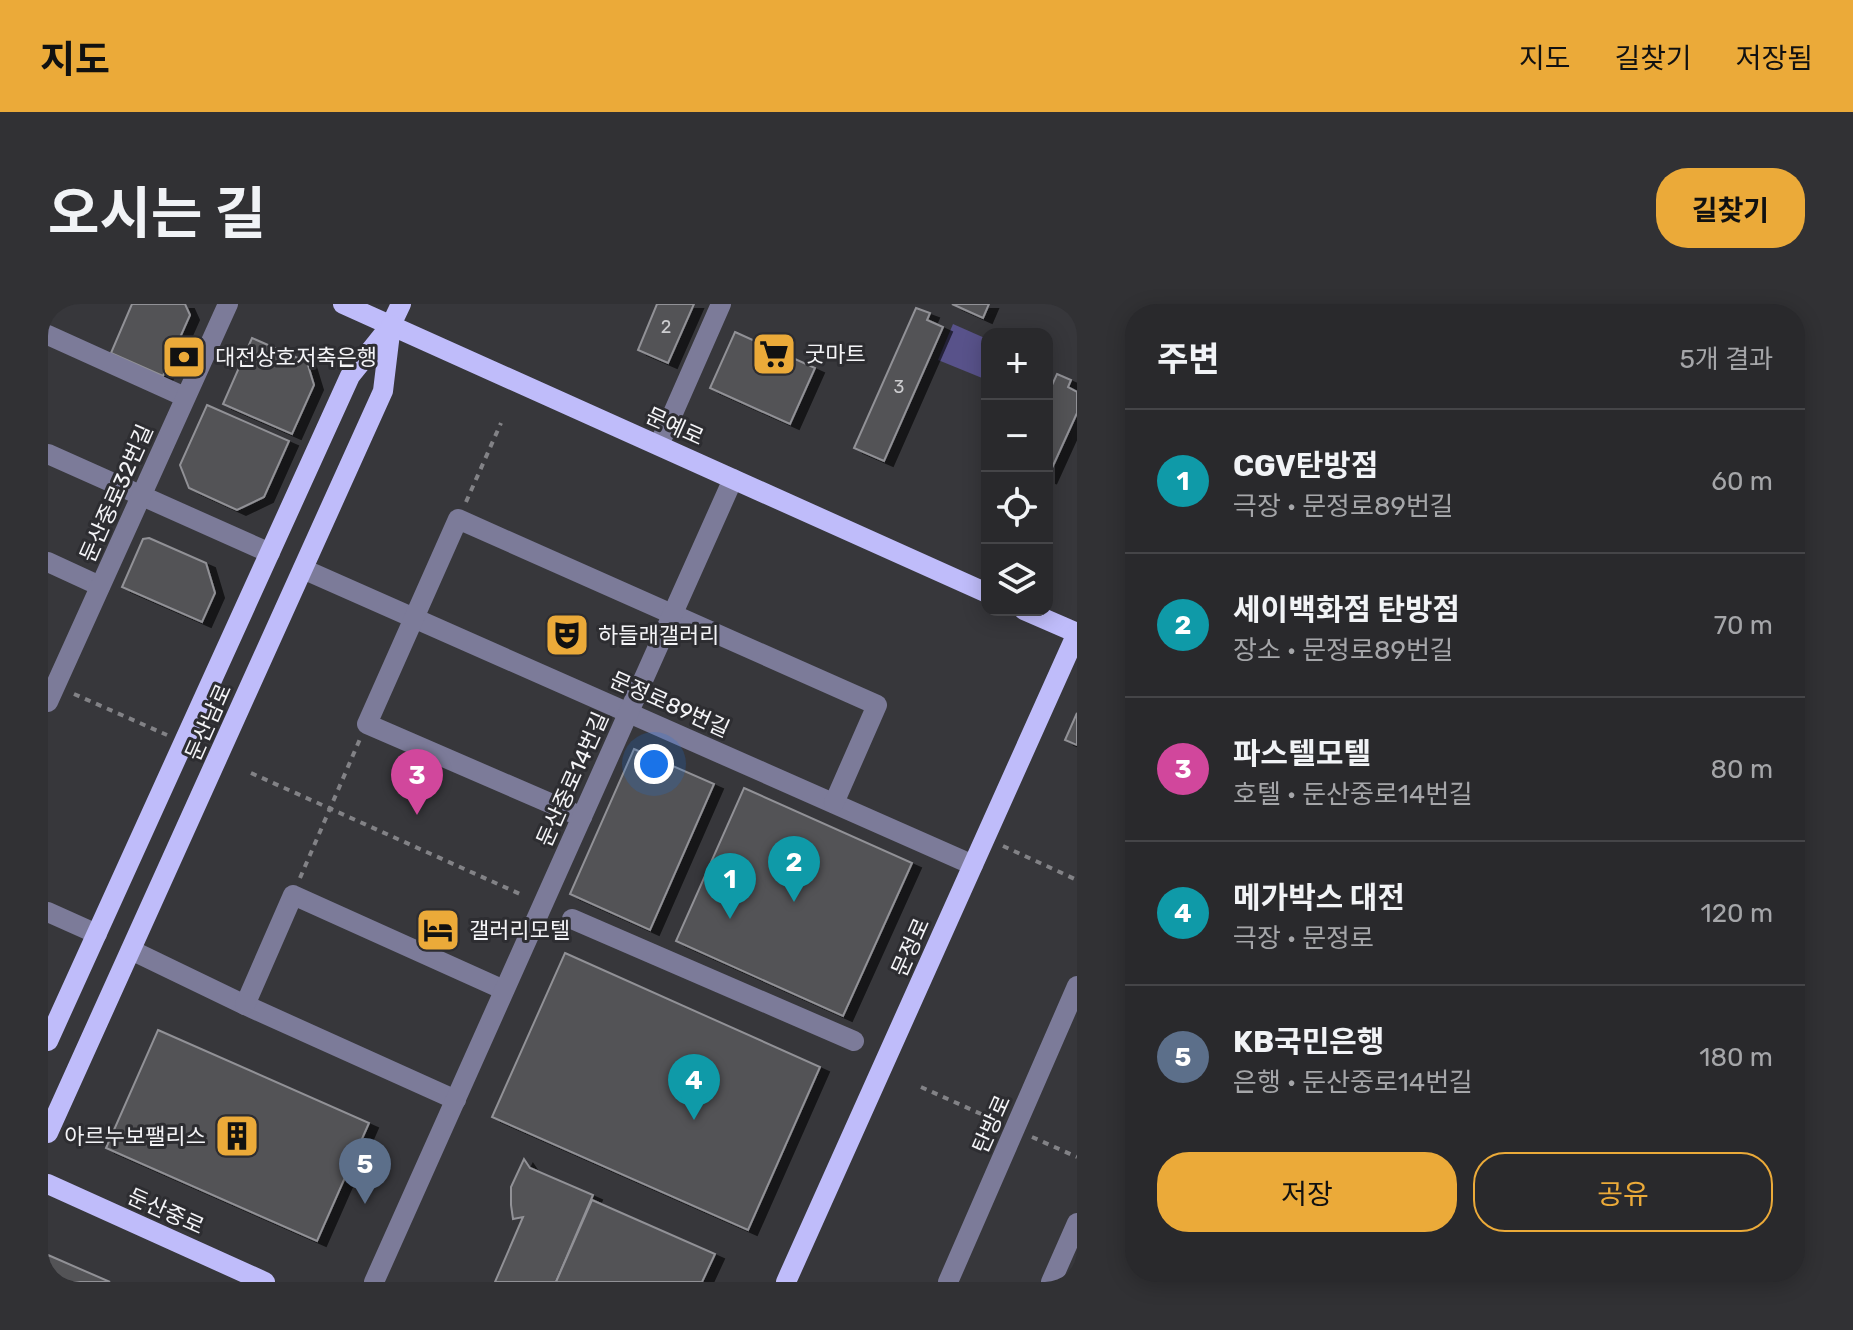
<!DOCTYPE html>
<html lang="ko">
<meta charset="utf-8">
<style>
:root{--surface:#29292c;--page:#313134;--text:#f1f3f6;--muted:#a5a6a9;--line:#454548;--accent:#ebaa39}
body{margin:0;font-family:Rubik,"Noto Sans KR",sans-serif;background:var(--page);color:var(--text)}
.controls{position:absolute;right:24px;top:24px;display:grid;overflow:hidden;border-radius:16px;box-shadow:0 4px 20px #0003}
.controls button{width:72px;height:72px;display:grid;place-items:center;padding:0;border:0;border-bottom:2px solid var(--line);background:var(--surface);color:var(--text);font:40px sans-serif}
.you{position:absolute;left:606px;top:460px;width:28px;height:28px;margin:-20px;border:6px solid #fff;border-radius:50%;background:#1a73e8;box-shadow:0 0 0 12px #1a73e833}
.badge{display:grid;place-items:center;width:52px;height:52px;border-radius:50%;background:var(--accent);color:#fff;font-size:26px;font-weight:700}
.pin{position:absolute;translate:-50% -66px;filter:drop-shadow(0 2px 4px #0008)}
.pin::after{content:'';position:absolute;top:42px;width:28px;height:24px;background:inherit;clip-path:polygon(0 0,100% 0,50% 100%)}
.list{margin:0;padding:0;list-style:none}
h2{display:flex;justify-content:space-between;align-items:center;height:104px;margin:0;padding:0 32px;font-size:34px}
h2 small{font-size:26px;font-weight:400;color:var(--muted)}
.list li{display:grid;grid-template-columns:52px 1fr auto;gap:24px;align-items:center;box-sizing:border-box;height:144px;padding:0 32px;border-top:2px solid var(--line)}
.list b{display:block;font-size:30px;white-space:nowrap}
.list p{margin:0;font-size:26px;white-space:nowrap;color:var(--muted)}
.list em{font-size:26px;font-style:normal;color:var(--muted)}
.actions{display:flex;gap:16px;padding:24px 32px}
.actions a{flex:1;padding:18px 0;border:2px solid var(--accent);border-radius:32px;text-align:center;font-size:28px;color:var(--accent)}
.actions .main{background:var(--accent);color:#111}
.icon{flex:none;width:44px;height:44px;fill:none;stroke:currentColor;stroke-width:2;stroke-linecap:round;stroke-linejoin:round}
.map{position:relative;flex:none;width:1029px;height:978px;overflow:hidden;border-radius:32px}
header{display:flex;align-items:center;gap:48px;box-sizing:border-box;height:112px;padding:0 40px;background:var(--accent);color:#111}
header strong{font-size:38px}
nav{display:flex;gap:44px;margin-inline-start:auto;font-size:28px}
.intro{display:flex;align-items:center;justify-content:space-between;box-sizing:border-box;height:192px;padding:0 48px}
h1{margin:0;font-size:56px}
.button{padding:20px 36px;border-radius:32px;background:var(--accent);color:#111;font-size:28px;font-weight:700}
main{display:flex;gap:48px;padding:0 48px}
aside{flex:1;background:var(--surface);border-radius:32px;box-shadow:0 4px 20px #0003}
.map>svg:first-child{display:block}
.green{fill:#58528a}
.building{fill:#525256;stroke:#919196;stroke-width:2;filter:url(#shadow)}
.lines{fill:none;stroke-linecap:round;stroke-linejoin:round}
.path{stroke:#828286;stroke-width:4;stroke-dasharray:6 6;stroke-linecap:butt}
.minor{stroke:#7c7b99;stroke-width:20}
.major{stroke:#bfbcfa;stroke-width:20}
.labels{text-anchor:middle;stroke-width:6;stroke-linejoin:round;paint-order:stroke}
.number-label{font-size:18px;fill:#cccccf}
.poi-label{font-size:22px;fill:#f4f4f7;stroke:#2d2d31;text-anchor:start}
.street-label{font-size:22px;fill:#f4f4f7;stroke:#2d2d31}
</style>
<header>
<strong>지도</strong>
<nav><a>지도</a><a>길찾기</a><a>저장됨</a></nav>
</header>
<div class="intro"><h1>오시는 길</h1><a class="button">길찾기</a></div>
<main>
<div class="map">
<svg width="1029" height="978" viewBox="0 0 1029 978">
<defs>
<filter id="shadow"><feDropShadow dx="9" dy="5" stdDeviation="0" flood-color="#0009"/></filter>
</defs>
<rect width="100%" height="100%" fill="#37373b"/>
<polygon class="green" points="905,20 939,35 939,76 890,56"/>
<g class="building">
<polygon points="84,0 137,0 142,11 115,72 63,49"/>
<polygon points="609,0 646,0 620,59 590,46"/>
<polygon points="904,0 941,0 935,14"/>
<polygon points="868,4 882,9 879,16 895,23 836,157 806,144"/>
<polygon points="687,28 767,64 742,120 662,84"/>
<polygon points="204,34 259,58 266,81 244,130 175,100"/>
<polygon points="1009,70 1023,76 1020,83 1029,88 1029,109 999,175 999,92"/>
<polygon points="159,101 241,137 216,193 189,206 141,184 132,161"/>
<polygon points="101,234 158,259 167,289 154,318 74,283 95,235"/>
<polygon points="1029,409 1029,441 1017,436"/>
<polygon points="586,445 666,480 602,626 522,590"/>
<polygon points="696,484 864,559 795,712 628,637"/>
<polygon points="517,649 772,763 700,926 444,813"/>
<polygon points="110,726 321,819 269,937 58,844"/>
<polygon points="476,855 482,864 545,891 508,978 447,978 475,913 465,915 463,901 463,883"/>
<polygon points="544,896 667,950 654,978 508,978"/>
<polygon points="0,951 62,978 0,978"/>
</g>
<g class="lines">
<g class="path">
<polyline points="418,198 453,119"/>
<polyline points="26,390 119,431"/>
<polyline points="203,469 472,590"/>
<polyline points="955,542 1029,576"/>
<polyline points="252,574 312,435"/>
<polyline points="873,783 951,818"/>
<polyline points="984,833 1029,853"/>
</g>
<g class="minor">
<polyline points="0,31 137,93"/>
<polyline points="611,141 673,0"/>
<polyline points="0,150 222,249"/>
<polyline points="0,258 52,282"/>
<polyline points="255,265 925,561"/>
<polyline points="0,398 180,0"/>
<polyline points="534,513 319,420 410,215 829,401 786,499"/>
<polyline points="0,608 49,630"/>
<polyline points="524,615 806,737"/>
<polyline points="83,646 197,701 408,796"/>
<polyline points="197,701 245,591 456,686"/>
<polyline points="326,978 685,175"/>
<polyline points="900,978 1029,682"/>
<polyline points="1003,978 1029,919"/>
</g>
<g class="major">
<polyline points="295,0 939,289"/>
<polyline points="976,306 1029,329"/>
<polyline points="0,737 302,72 343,21 353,0"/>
<polyline points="0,829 335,87 343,21"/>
<polyline points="0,880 217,978"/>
<polyline points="738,978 1029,329"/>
</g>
</g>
<defs>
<g id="supermarket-square" transform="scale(2.3)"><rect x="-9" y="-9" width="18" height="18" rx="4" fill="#ebaa39" stroke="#2d2d31"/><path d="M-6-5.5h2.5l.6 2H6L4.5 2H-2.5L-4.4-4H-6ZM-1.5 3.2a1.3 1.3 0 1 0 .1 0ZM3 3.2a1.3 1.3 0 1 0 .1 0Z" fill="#111"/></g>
<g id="bank-square" transform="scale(2.3)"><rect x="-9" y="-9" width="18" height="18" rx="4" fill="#ebaa39" stroke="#2d2d31"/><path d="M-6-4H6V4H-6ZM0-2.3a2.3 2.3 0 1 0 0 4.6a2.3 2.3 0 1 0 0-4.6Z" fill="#111"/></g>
<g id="theatre-square" transform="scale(2.3)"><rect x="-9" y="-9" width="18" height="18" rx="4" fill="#ebaa39" stroke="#2d2d31"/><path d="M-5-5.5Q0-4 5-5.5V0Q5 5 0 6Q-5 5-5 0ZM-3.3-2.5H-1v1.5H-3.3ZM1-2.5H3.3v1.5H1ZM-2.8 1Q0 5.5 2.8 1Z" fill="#111"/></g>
<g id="hotel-square" transform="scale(2.3)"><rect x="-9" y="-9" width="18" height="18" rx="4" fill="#ebaa39" stroke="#2d2d31"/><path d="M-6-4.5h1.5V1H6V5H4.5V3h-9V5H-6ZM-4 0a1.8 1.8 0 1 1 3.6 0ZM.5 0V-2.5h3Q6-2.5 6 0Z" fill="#111"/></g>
<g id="building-square" transform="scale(2.3)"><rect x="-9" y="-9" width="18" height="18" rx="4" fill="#ebaa39" stroke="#2d2d31"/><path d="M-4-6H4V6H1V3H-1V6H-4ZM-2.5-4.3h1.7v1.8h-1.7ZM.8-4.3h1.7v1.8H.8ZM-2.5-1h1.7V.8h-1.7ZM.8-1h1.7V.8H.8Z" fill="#111"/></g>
</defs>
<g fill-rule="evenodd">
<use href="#supermarket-square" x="726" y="50"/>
<use href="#bank-square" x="136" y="53"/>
<use href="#theatre-square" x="519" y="331"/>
<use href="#hotel-square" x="390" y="626"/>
<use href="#building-square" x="189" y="832"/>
</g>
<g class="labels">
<g class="number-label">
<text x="618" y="29">2</text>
<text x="851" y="89">3</text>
</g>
<g class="poi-label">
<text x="757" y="58">굿마트</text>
<text x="167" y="61">대전상호저축은행</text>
<text x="550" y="339">하들래갤러리</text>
<text x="421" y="634">갤러리모텔</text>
<text x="158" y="840" text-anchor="end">아르누보팰리스</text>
</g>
<g class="street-label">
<text transform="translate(627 122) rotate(24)" y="8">문예로</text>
<text transform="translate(68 189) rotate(-66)" y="8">둔산중로32번길</text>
<text transform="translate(622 400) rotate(24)" y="8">문정로89번길</text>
<text transform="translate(160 418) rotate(-66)" y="8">둔산남로</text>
<text transform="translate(524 475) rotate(-66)" y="8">둔산중로14번길</text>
<text transform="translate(862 643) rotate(-66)" y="8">문정로</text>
<text transform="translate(943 820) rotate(-66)" y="8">탄방로</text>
<text transform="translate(118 907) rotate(24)" y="8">둔산중로</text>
</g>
</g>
</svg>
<div class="controls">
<button>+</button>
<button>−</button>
<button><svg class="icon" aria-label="locate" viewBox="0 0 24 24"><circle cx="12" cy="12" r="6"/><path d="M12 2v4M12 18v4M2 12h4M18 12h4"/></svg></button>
<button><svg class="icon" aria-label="layers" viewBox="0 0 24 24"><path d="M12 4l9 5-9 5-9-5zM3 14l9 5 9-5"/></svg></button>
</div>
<div class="you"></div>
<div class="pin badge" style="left:682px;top:615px;background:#0f9aa8">1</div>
<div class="pin badge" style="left:746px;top:598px;background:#0f9aa8">2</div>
<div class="pin badge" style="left:369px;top:511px;background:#d1479c">3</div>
<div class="pin badge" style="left:646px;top:816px;background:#0f9aa8">4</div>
<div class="pin badge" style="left:317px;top:900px;background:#5c6f8a">5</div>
</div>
<aside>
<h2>주변<small>5개 결과</small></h2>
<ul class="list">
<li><span class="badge" style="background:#0f9aa8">1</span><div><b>CGV탄방점</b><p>극장 · 문정로89번길</p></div><em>60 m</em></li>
<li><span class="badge" style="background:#0f9aa8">2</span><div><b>세이백화점 탄방점</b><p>장소 · 문정로89번길</p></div><em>70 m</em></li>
<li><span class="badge" style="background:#d1479c">3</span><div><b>파스텔모텔</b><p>호텔 · 둔산중로14번길</p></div><em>80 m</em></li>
<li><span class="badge" style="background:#0f9aa8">4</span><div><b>메가박스 대전</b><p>극장 · 문정로</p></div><em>120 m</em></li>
<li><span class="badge" style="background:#5c6f8a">5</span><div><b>KB국민은행</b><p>은행 · 둔산중로14번길</p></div><em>180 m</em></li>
</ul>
<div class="actions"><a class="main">저장</a><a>공유</a></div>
</aside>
</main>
